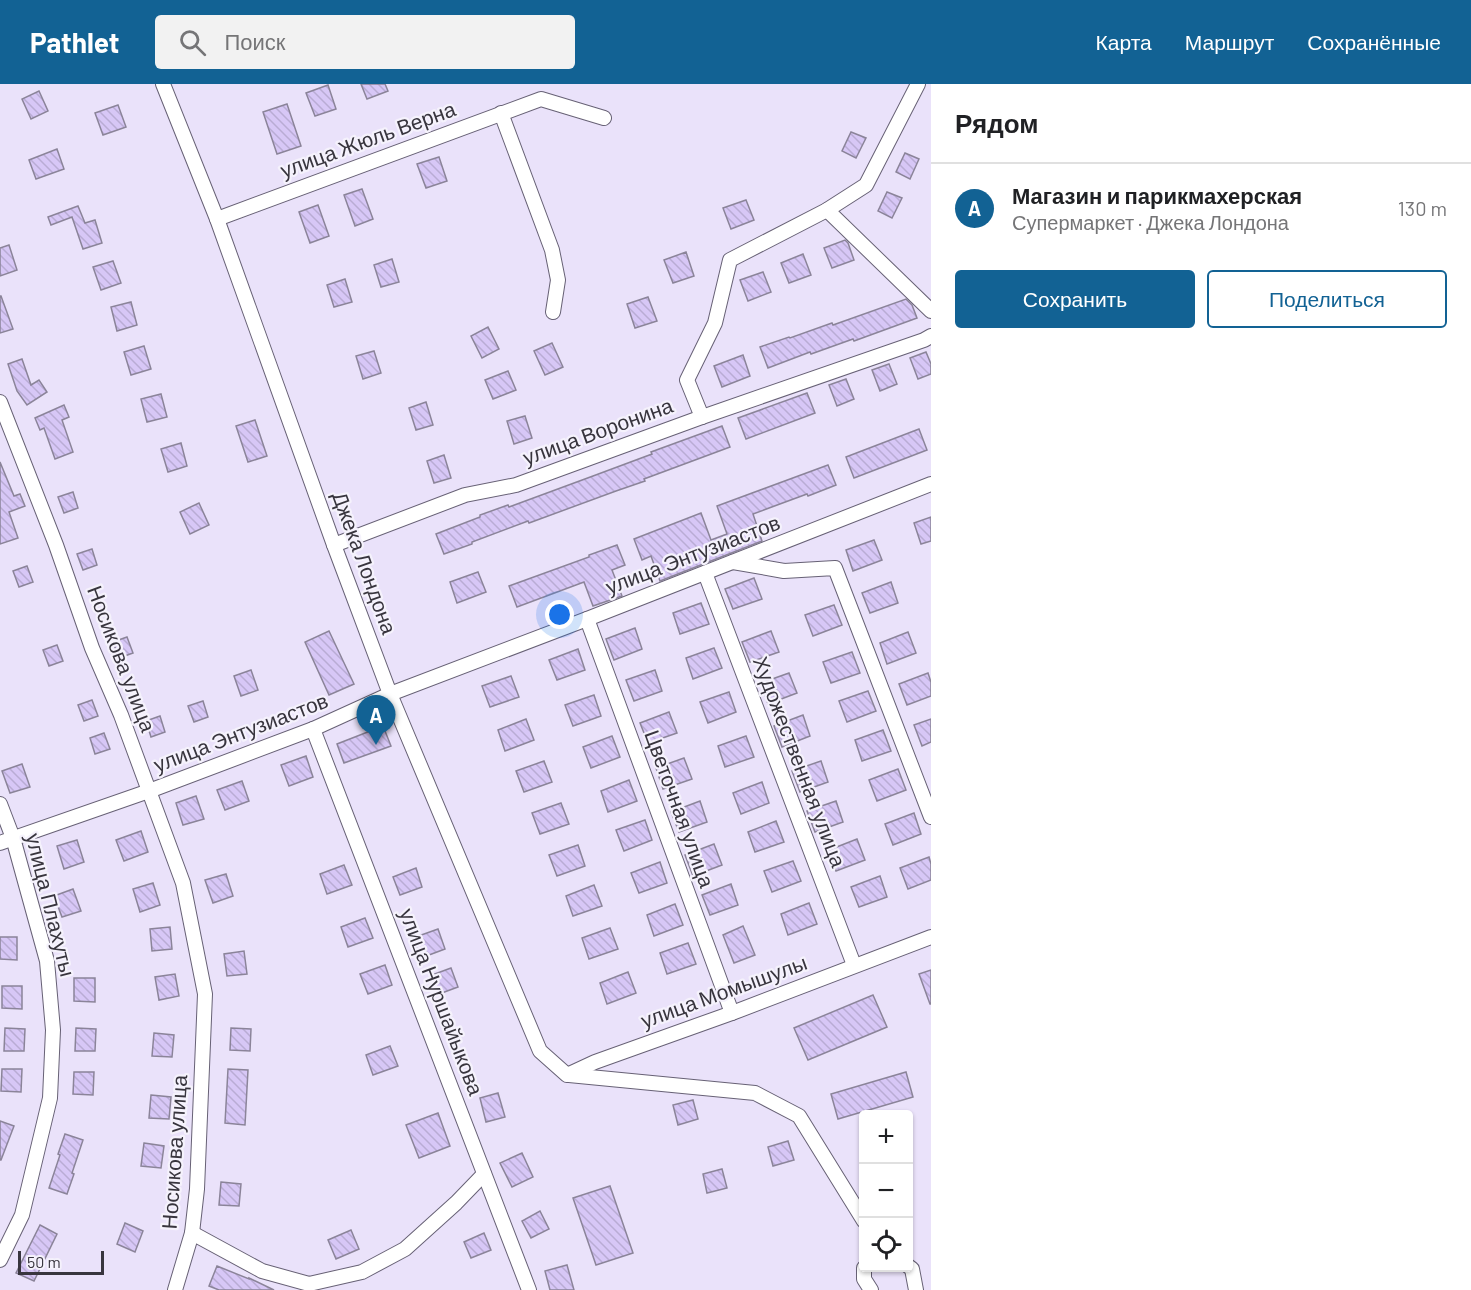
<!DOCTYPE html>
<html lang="ru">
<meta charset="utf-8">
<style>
:root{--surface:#fff;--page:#f2f2f2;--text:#202124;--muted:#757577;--line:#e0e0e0;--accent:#126294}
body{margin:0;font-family:Barlow,sans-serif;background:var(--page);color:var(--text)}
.controls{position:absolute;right:18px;bottom:18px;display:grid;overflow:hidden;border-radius:6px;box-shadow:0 2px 4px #0004}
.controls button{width:54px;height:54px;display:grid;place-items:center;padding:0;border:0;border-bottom:2px solid var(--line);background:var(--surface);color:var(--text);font:30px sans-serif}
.scale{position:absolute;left:18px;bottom:15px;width:86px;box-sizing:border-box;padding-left:6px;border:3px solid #38353e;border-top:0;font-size:16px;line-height:21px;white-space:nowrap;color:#38353e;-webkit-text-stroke:4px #f5f2fc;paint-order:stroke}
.you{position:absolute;left:560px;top:531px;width:21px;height:21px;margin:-15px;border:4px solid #fff;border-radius:50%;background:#1a73e8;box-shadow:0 0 0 9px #1a73e833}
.badge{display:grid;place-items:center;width:39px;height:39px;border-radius:50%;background:var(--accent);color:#fff;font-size:20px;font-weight:700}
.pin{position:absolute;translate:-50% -50px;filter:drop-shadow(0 2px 3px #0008)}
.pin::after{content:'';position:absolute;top:32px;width:21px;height:18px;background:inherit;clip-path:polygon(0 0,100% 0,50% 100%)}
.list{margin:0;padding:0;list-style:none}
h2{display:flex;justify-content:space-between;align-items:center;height:78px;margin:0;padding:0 24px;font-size:26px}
h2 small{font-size:20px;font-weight:400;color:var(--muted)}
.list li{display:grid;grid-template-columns:39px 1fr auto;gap:18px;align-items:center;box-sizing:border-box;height:90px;padding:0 24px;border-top:2px solid var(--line)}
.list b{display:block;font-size:22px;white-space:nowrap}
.list p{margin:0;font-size:20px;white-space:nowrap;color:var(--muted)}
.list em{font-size:20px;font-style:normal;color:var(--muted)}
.actions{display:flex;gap:12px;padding:18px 24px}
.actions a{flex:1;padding:14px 0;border:2px solid var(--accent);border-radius:6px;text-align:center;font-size:21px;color:var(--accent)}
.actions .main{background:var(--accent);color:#fff}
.icon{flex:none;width:33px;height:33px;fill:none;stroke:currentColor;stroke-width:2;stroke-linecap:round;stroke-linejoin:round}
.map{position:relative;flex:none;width:931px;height:1206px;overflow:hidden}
header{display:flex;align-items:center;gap:36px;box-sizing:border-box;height:84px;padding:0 30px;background:var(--accent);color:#fff}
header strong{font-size:28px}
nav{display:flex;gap:33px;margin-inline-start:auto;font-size:21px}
.search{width:420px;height:54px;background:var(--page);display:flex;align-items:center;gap:15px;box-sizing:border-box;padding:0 21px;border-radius:6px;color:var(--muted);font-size:22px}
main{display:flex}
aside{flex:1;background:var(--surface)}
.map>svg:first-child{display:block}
.building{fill:url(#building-back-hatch);stroke:#8b8499;stroke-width:1.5}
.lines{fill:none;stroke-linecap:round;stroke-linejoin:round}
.minor-casing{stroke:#676175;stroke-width:16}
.minor{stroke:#fff;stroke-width:14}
.labels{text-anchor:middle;stroke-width:4.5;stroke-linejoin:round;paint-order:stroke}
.street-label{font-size:21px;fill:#38353e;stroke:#f5f2fc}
</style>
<header>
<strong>Pathlet</strong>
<div class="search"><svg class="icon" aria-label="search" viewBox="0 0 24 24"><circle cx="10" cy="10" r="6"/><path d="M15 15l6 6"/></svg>Поиск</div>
<nav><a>Карта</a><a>Маршрут</a><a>Сохранённые</a></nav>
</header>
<main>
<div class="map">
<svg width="931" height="1206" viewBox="0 0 931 1206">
<defs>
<pattern id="building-back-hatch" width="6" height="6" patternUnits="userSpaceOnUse" patternTransform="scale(1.5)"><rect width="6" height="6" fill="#d7c7f6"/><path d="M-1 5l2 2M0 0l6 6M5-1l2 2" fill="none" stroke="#b9acd4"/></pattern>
</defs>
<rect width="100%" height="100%" fill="#eae2fa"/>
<g class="building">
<polygon points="361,0 385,0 388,7 367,15"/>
<polygon points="328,1 336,25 315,32 306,9"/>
<polygon points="39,7 48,27 31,35 22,15"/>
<polygon points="287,20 301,62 277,70 263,28"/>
<polygon points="118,21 126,43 103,51 95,29"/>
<polygon points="851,48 866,54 856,74 842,67"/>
<polygon points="57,65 64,85 36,95 29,76"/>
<polygon points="905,69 919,75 910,95 896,88"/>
<polygon points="439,73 447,97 426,104 417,80"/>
<polygon points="362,105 373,135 355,142 344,111"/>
<polygon points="887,108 902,114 892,134 878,127"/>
<polygon points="746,116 754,136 731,145 723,124"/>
<polygon points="318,121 329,152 310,159 299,128"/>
<polygon points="78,122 85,139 95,136 102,159 83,165 72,133 51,141 48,133"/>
<polygon points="845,156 848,159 854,176 832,184 824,164"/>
<polygon points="9,161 17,186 0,192 0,164"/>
<polygon points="686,168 694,192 673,199 664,176"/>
<polygon points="803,170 811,191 789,199 781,179"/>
<polygon points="392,175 399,198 381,203 374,181"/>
<polygon points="113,177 121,199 101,206 93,183"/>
<polygon points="763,188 771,208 748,217 740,196"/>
<polygon points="345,195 352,218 334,223 327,201"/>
<polygon points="0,212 1,212 13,245 0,249"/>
<polygon points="648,213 657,237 635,244 627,220"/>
<polygon points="906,215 912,221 917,234 854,257 853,255 811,270 810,268 768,284 760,263 789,253 790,254 832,239 833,241"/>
<polygon points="131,218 137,241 117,247 111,223"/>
<polygon points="488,243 499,265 482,274 471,252"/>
<polygon points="552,259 563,283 545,291 534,267"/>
<polygon points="144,262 151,285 131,291 124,268"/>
<polygon points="374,267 381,289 363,295 356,272"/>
<polygon points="926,268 931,280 931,290 918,295 910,274"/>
<polygon points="743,271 750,292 722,303 714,282"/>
<polygon points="22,275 31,301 39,296 47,308 27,321 17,307 8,280"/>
<polygon points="889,280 897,300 880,307 872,286"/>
<polygon points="508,287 516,306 493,315 485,296"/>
<polygon points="846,295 854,315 837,322 829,301"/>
<polygon points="807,309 815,329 746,355 738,334"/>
<polygon points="161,310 167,333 147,338 141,315"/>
<polygon points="426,318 433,341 416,346 409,324"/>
<polygon points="64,321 69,333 62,336 73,368 55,375 44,344 40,346 35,334"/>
<polygon points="525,332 532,354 514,360 507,337"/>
<polygon points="255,336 267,372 248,378 236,342"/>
<polygon points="722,342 730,363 644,395 645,397 616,407 529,439 528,437 472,458 472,460 444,470 436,450 480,433 480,431 508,421 509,423 593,392 652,370 651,368"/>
<polygon points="919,345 927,366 854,394 846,373"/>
<polygon points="181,359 187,382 168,388 161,365"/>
<polygon points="444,371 451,394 434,399 427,377"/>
<polygon points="0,378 14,412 20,410 25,422 9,428 18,454 0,460"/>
<polygon points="828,381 836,401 808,412 807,410 753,430 762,457 660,497 651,472 642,476 634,455 701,429 711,456 727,450 717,422"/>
<polygon points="73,408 78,424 64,429 58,413"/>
<polygon points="199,419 209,441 190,450 180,428"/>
<polygon points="931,433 931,457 921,460 914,439"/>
<polygon points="874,456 882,476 853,487 846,466"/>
<polygon points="617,461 625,481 612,486 622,512 593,522 584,498 517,523 509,502 589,473 589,471"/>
<polygon points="92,465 97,481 83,486 77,470"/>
<polygon points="27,482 33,498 19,503 13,487"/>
<polygon points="478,488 486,508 457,519 450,498"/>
<polygon points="754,494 762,515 733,525 725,505"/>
<polygon points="891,498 898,519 870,529 862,509"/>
<polygon points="701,519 709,540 680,550 673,529"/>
<polygon points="834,521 842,541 813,552 805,531"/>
<polygon points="635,544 642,565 614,576 606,555"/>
<polygon points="329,547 354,600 329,611 305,558"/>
<polygon points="771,547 779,568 750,578 742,558"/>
<polygon points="908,548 916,569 887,580 880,559"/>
<polygon points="127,553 133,569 119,574 113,558"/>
<polygon points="57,561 63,577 49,582 43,566"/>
<polygon points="714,564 722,584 693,595 686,574"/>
<polygon points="578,565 585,586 557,596 549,576"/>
<polygon points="852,568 860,589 831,599 823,578"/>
<polygon points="251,586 258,606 241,612 234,592"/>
<polygon points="655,586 662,607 634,617 626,596"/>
<polygon points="789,589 797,609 768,620 761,599"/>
<polygon points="928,589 931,598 931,612 907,621 899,600"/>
<polygon points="511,592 519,613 490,623 482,602"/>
<polygon points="868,607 876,627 847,638 839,617"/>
<polygon points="729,608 736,628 708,639 700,618"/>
<polygon points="594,611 601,632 573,642 565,621"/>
<polygon points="92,616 98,632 84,637 78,621"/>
<polygon points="203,617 208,633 194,638 188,622"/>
<polygon points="669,628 677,649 648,659 640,639"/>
<polygon points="803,631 810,652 782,663 774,642"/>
<polygon points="160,632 165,648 151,653 146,637"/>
<polygon points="526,635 534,656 505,667 498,646"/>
<polygon points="931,635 931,658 922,662 914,641"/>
<polygon points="383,642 391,662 344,679 337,660"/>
<polygon points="883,646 891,667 862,677 855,656"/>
<polygon points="104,649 110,665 95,670 90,654"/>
<polygon points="612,652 620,673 591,684 583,663"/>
<polygon points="746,652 754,673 725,683 718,662"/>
<polygon points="306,672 313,693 289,702 281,681"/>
<polygon points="684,674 692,695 663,705 656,684"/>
<polygon points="544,677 552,698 524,708 516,687"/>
<polygon points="821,677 828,698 800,708 792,687"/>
<polygon points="22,680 30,703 10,709 2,687"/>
<polygon points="898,685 906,706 877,717 869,696"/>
<polygon points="629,696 637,717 608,728 601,707"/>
<polygon points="242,697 249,717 225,726 217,706"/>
<polygon points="762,698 769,719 741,730 733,709"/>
<polygon points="196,712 204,735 183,741 176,719"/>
<polygon points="700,717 707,738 679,748 671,728"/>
<polygon points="836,717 843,738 815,748 807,727"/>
<polygon points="561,719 569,740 540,750 532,729"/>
<polygon points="914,729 921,750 893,761 885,740"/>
<polygon points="645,736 652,756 624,767 616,746"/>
<polygon points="776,737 784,758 755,768 748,748"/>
<polygon points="141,747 148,768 124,777 116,756"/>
<polygon points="857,755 865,776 836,787 829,766"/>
<polygon points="77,756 84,778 64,785 57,762"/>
<polygon points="714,760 722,781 693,792 685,771"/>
<polygon points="578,761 585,782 557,792 549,771"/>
<polygon points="929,773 931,780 931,796 908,805 900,784"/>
<polygon points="793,777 801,797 772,808 764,787"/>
<polygon points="660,778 667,799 639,809 631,789"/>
<polygon points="344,781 352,801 327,810 320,790"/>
<polygon points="416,784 422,803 400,811 393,793"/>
<polygon points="226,790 233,812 213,819 205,796"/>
<polygon points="880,792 887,813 859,823 851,803"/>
<polygon points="153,799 160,821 140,828 133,805"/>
<polygon points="731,800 738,821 710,831 702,811"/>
<polygon points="594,801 602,822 573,832 566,812"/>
<polygon points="73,805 81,827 62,833 54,812"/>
<polygon points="809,819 817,840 788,851 781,830"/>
<polygon points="675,820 683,841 654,852 647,831"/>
<polygon points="365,834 373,854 348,863 341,843"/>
<polygon points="743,842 755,871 734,879 723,851"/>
<polygon points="170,843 172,865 152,867 150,845"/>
<polygon points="610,844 618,865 589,875 582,854"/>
<polygon points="438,845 445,865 421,874 413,854"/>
<polygon points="0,853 17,853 17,876 0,875"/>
<polygon points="688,859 696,880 667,890 660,869"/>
<polygon points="244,867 247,890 227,892 224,870"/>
<polygon points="385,881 392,901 368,910 360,890"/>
<polygon points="451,884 458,903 439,910 432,891"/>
<polygon points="931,886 931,920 930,920 919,890"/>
<polygon points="628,888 636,909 607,920 600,899"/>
<polygon points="175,890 179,912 159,916 155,893"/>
<polygon points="74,894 95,894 95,918 74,917"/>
<polygon points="2,902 22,902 22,925 2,924"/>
<polygon points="873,911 887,943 808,976 794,944"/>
<polygon points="5,944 25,945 24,967 4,967"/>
<polygon points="76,944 96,945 95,967 75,967"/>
<polygon points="231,944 251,945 250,967 230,966"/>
<polygon points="154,949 174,951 172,973 152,972"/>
<polygon points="390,962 398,982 373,991 366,971"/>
<polygon points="2,985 22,985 21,1008 1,1007"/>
<polygon points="228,985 248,986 245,1041 225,1039"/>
<polygon points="74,988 94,988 93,1011 73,1010"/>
<polygon points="906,988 913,1013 838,1035 831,1010"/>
<polygon points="498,1009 505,1033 486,1038 480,1014"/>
<polygon points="151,1011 171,1013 169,1035 149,1034"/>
<polygon points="693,1016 698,1035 678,1041 673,1021"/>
<polygon points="438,1029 450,1062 419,1074 406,1041"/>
<polygon points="0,1037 14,1042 1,1076 0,1076"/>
<polygon points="65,1050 83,1056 72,1089 74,1090 67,1110 49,1104 60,1071 58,1070"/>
<polygon points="788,1057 794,1076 773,1082 768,1063"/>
<polygon points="144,1059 164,1062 161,1084 141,1082"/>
<polygon points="522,1069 533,1093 512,1103 500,1079"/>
<polygon points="722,1085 727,1104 707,1109 703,1090"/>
<polygon points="221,1098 241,1100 239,1122 219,1121"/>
<polygon points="610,1102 633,1169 596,1181 573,1114"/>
<polygon points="540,1127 549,1145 531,1154 522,1137"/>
<polygon points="125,1139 143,1147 135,1168 117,1160"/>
<polygon points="40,1141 57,1150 34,1197 16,1189"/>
<polygon points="351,1146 359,1165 336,1175 328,1156"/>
<polygon points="484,1149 491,1166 471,1174 464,1158"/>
<polygon points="567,1181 574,1206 550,1206 545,1187"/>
<polygon points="217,1182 249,1195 249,1194 274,1206 219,1206 209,1202"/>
</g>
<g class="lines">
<g class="minor-casing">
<g id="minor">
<polyline points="163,0 217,135 334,461 390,610 540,967 567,991 595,978 732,929 931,853"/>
<polyline points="501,29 552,166 558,196 553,228"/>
<polyline points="827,126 931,227"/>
<polyline points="217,135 541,15 604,34"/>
<polyline points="0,318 56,461 92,564 121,631 183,799 205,910 197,1105 192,1149 175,1206"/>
<polyline points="702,333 687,296 715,239 730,176 827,126 866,101 918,0"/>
<polyline points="334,461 465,411 516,401 702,333 924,256 931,252"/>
<polyline points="733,478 784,487 835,484 931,733"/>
<polyline points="705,489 854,881"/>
<polyline points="587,535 732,929"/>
<polyline points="313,645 529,1206"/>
<polyline points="0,720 13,754 47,877 53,946 50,1014 22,1131 0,1176"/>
<polyline points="0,759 149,707 313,645 390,610 587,535 931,400"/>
<polyline points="569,991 755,1009 799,1032 864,1137"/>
<polyline points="192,1149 262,1187 309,1200 362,1188 405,1165 456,1119 484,1090"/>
<polyline points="908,1182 912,1185 916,1206"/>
<polyline points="864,1184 864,1195 871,1206"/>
</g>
</g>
<use href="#minor" class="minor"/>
</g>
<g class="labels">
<g class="street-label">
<text transform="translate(368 56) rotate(-20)" y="7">улица Жюль Верна</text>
<text transform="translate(598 348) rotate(-20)" y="7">улица Воронина</text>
<text transform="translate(693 471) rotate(-21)" y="7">улица Энтузиастов</text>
<text transform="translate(364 479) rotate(70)" y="7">Джека Лондона</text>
<text transform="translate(121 575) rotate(69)" y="7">Носикова улица</text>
<text transform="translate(241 649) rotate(-21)" y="7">улица Энтузиастов</text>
<text transform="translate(799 678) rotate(69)" y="7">Художественная улица</text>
<text transform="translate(679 725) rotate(70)" y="7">Цветочная улица</text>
<text transform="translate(50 821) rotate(76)" y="7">улица Плахуты</text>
<text transform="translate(724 908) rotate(-20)" y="7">улица Момышулы</text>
<text transform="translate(441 918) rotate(69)" y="7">улица Нуршайыкова</text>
<text transform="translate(175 1068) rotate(-86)" y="7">Носикова улица</text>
</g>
</g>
</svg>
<div class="controls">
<button>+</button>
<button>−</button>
<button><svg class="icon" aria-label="locate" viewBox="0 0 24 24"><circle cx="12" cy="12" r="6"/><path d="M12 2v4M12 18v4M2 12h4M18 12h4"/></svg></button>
</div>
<div class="scale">50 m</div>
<div class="you"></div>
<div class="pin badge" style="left:376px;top:661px">A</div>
</div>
<aside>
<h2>Рядом<small></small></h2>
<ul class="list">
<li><span class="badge">A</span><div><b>Магазин и парикмахерская</b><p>Супермаркет · Джека Лондона</p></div><em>130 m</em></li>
</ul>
<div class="actions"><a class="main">Сохранить</a><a>Поделиться</a></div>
</aside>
</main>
